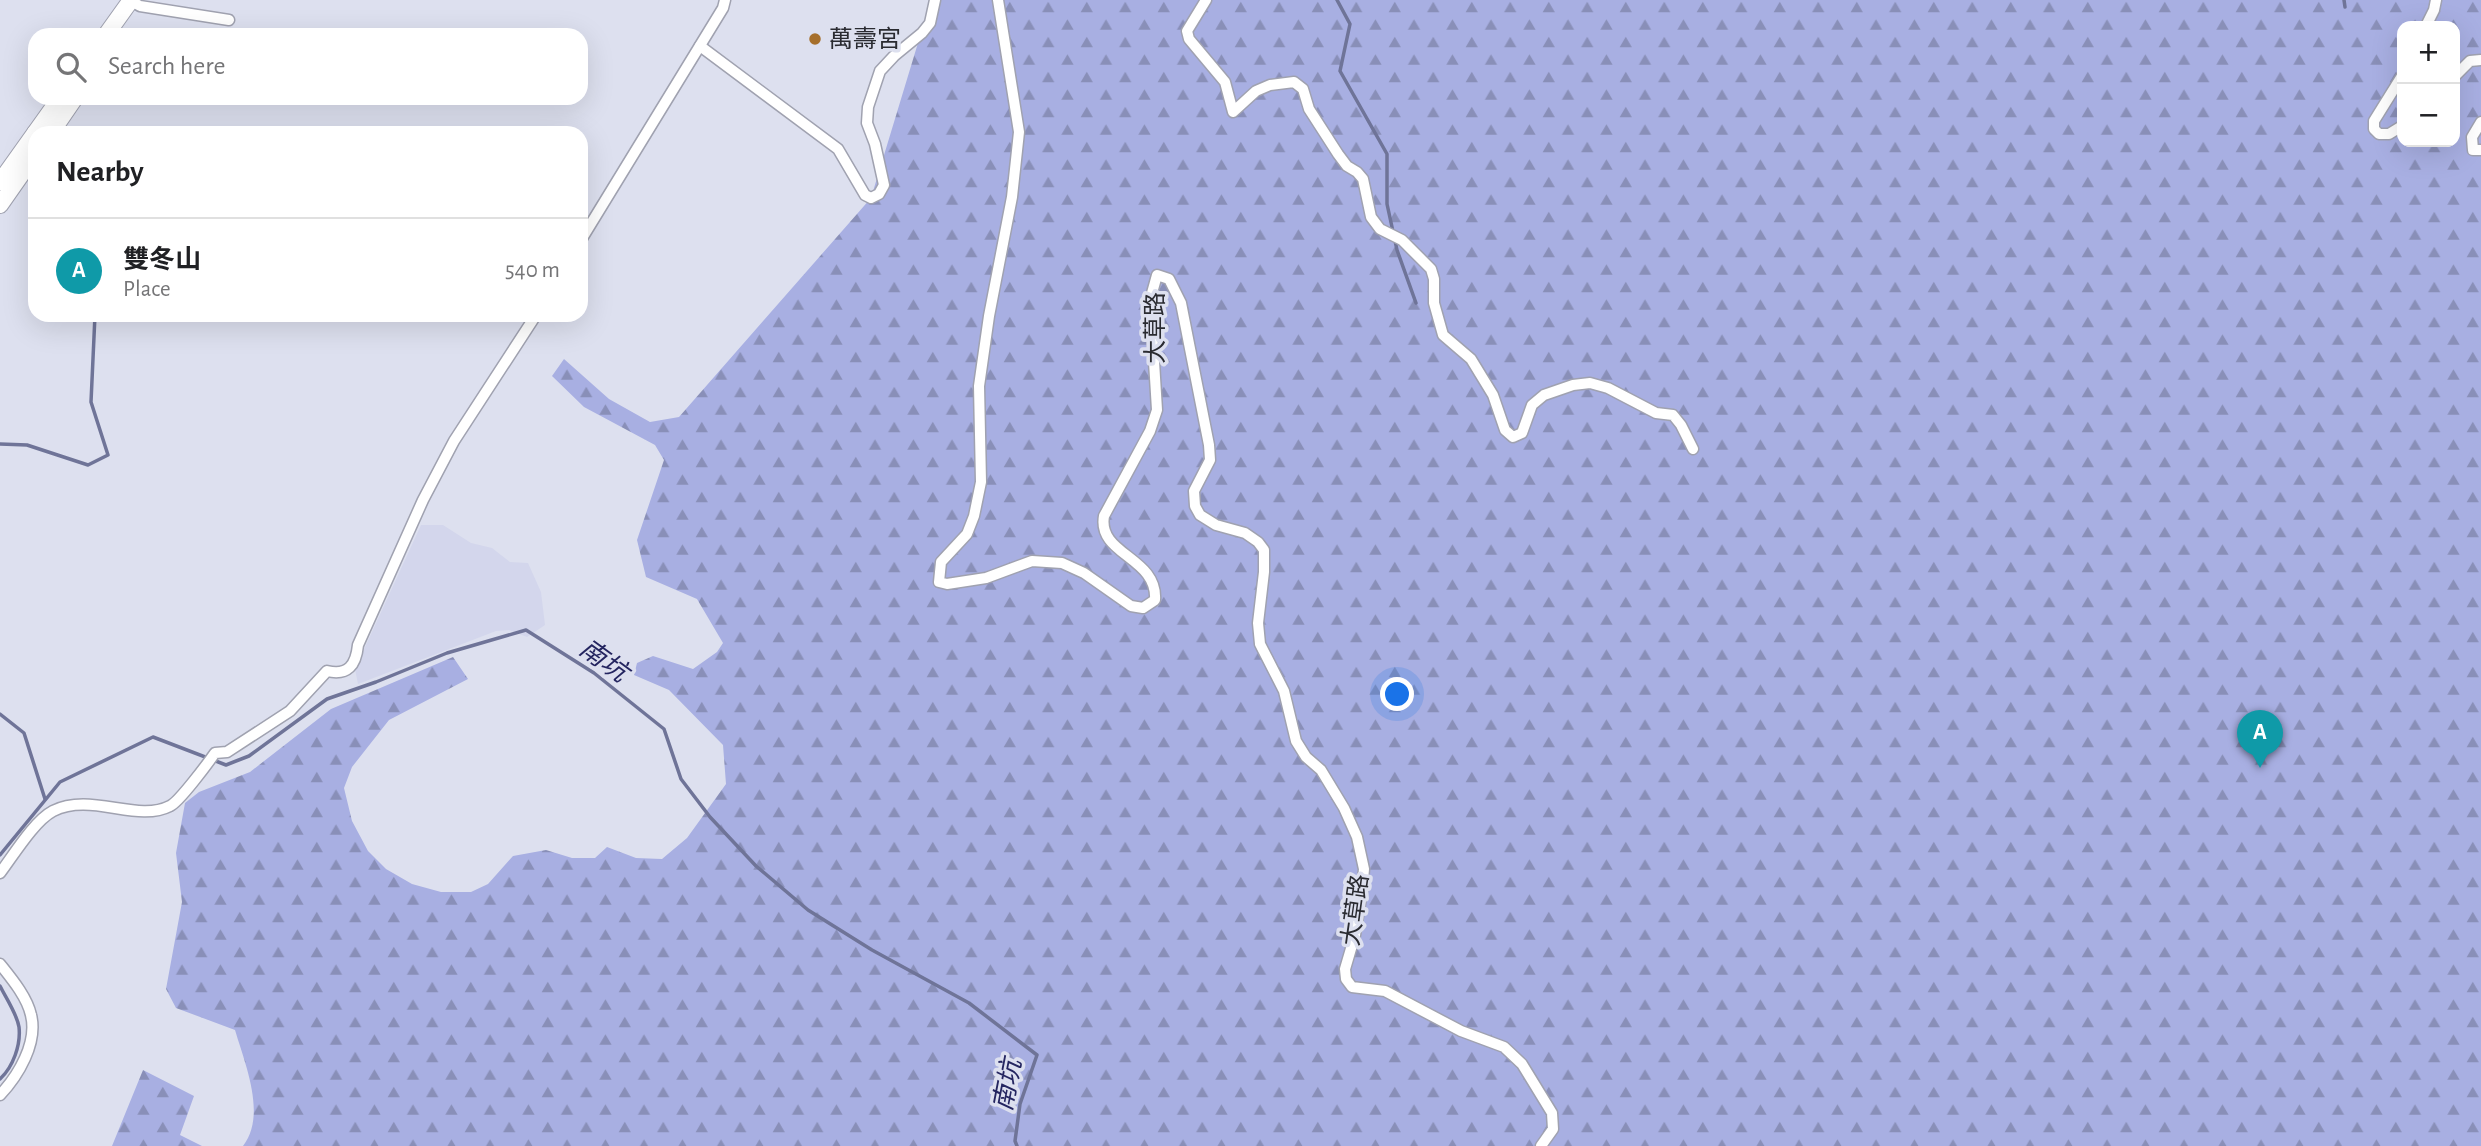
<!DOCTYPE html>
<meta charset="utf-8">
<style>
:root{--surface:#fff;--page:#f6f6f6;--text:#202124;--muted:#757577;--line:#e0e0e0;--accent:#db2777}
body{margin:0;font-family:"Alegreya Sans","Noto Sans TC",sans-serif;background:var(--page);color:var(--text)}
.controls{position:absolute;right:21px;top:21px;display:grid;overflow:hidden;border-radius:14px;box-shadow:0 7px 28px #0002}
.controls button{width:63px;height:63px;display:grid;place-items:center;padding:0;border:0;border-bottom:2px solid var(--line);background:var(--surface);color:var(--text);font:35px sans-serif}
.you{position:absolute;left:1398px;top:695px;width:24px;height:24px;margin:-18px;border:5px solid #fff;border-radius:50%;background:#1a73e8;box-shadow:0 0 0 10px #1a73e833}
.badge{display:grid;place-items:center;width:46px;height:46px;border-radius:50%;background:var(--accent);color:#fff;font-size:23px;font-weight:700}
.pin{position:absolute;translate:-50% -58px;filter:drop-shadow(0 2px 4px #0008)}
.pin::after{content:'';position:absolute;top:37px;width:24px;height:21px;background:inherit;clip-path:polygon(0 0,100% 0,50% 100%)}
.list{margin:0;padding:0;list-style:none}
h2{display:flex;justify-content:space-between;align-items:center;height:91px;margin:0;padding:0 28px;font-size:30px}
h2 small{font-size:23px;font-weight:400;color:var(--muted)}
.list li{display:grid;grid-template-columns:46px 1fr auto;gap:21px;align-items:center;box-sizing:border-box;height:105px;padding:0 28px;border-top:2px solid var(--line)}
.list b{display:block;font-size:26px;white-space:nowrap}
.list p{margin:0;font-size:23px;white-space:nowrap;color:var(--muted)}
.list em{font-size:23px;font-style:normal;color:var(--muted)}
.icon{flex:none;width:38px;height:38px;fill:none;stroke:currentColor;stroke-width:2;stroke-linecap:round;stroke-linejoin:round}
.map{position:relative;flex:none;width:2481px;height:1146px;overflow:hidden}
.search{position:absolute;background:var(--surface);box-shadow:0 7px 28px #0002;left:28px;top:28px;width:560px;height:77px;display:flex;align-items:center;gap:18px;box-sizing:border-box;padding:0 24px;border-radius:21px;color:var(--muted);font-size:26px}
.panel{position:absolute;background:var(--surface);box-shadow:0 7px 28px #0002;left:28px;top:126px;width:560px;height:196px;border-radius:21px}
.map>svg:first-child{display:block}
.built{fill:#d3d6ec}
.forest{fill:url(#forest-firs);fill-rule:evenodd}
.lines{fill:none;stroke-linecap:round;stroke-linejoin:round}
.stream{stroke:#6f7498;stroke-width:3.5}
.minor-casing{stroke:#a0a2b0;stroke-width:13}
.primary-casing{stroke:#a0a2b0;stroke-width:18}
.minor{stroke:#fff;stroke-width:10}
.primary{stroke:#fff;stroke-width:16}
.poi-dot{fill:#a66f2b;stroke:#dde0ef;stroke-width:2.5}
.labels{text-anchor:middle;stroke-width:7;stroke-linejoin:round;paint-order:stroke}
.poi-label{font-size:24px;fill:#2a2b31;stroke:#dde0ef;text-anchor:start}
.street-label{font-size:24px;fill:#2a2b31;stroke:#dde0ef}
.water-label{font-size:26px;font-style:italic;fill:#242560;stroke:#dde0ef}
</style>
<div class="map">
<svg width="2481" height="1146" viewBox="0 0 2481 1146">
<defs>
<pattern id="forest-firs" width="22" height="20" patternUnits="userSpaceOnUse" patternTransform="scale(1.75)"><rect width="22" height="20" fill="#a8afe2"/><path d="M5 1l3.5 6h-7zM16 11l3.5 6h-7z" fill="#898fb8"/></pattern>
</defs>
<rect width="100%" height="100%" fill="#dde0ef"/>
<polygon class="built" points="421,525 443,525 471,543 492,548 510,562 528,563 541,592 545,625 527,637 509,630 496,631 358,684 355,669"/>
<g class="forest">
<path d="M931 0H2481V1146H243C267 1115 245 1064 235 1030L176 1008 166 989 182 902 176 853 185 803 199 792 250 772 331 709 453 657 468 679 389 720 352 767 344 788 352 821 368 851 386 869 412 884 441 892H471L488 884 513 856 546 850 572 858H595L607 847 636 858 662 859 687 838 726 784 723 745 669 690 634 675 637 663 653 656 693 669 717 652 723 643 697 599 646 577 637 540 664 460 655 445 584 407 552 376 564 359 609 399 650 422 679 417 871 198ZM2402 26H2455V142H2402Z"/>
<polygon points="143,1070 194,1096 180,1135 202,1146 112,1146"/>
</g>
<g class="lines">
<g class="stream">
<polyline points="1337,0 1350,24 1340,71 1387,154 1387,204 1397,250 1416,303"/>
<polyline points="2344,0 2345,7"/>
<polyline points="512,315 513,318"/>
<polyline points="0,444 27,445 88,465 108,455 91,402 95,315"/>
<polyline points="0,714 24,733 45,799"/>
<polyline points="0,855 60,782 153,737 226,765 249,756 327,699 376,682 447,653 526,630 594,673 664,729 681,779 710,817 756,866 808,910 872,950 969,1003 1037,1055 1020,1104 1015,1141 1017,1146"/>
<path d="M0 986C6 998 17 1014 19 1027 21 1045 13 1067 0 1079"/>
</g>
<g class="minor-casing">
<g id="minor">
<path d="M998 0 1019 132 1012 197 989 316 979 386 981 482 974 516 967 534 941 562 939 582 947 584 986 578 1032 561 1062 563 1084 573 1131 606 1143 608 1155 600C1158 557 1097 555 1104 516L1150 431 1157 410 1152 329V293L1157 275 1169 279 1181 303 1209 445 1210 460 1194 491 1195 506 1200 515 1216 525 1245 533 1258 542 1264 550V572L1258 623 1260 644 1284 691 1296 741 1306 757 1321 770 1344 808 1357 837 1364 869 1362 891 1355 935 1345 969 1346 979 1352 987 1385 991 1461 1031 1504 1047 1522 1064 1552 1113 1553 1129 1541 1146"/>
<polyline points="1206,0 1187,31 1189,39 1225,82 1233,112 1256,91 1270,85 1294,82 1303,89 1309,109 1338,154 1347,166 1357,172 1363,179 1371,217 1380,229 1402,240 1431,269 1434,279 1434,303 1443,335 1471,359 1493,395 1505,430 1513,437 1522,433 1532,405 1544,395 1573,385 1590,383 1608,388 1656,413 1673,415 1681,425 1693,449"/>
<polyline points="131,1 140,6 229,20"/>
<polyline points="2426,26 2434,10 2436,0"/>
<polyline points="700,46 838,149 865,195 871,198 879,194 884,185 875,144 867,123 868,107 880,71 894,56 922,33 930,23 935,0"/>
<polyline points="2402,76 2374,121 2374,129 2379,134 2389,134 2402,126"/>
<polyline points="2455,76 2470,61 2481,60"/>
<polyline points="2481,122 2472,137 2473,150 2481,150"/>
<polyline points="581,240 723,8 725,0"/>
<path d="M0 873C13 856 34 821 53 811 91 792 137 823 170 806 179 802 208 763 215 753L227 752 290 711 327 671C348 676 356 665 358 645L423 500 454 441 536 315"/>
<path d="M0 964C12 979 27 997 31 1015 38 1043 18 1076 0 1095"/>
</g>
</g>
<g class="primary-casing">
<g id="primary">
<polyline points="106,35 131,0"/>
<polyline points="35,133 60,98"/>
<polyline points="51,133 75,98"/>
<polyline points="0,182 35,133"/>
<polyline points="0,205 35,155"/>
</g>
</g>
<use href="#minor" class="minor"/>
<use href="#primary" class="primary"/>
</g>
<circle class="poi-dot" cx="815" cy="39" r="7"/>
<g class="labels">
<g class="poi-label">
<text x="829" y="47">萬壽宮</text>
</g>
<g class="street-label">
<text transform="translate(1155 328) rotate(-90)" y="8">大草路</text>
<text transform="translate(1355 910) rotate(-82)" y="8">大草路</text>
</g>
<g class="water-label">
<text transform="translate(604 660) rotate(36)" y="9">南坑</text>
<text transform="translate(1007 1085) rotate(-79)" y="9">南坑</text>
</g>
</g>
</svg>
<div class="controls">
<button>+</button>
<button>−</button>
</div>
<div class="you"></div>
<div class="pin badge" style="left:2260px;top:768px;background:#0f9aa8">A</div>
<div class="search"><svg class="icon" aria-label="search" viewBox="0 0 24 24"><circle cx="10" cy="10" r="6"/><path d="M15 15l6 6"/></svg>Search here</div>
<section class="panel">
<h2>Nearby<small></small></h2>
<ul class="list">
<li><span class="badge" style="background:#0f9aa8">A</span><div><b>雙冬山</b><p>Place</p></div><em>540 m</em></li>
</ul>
</section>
</div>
